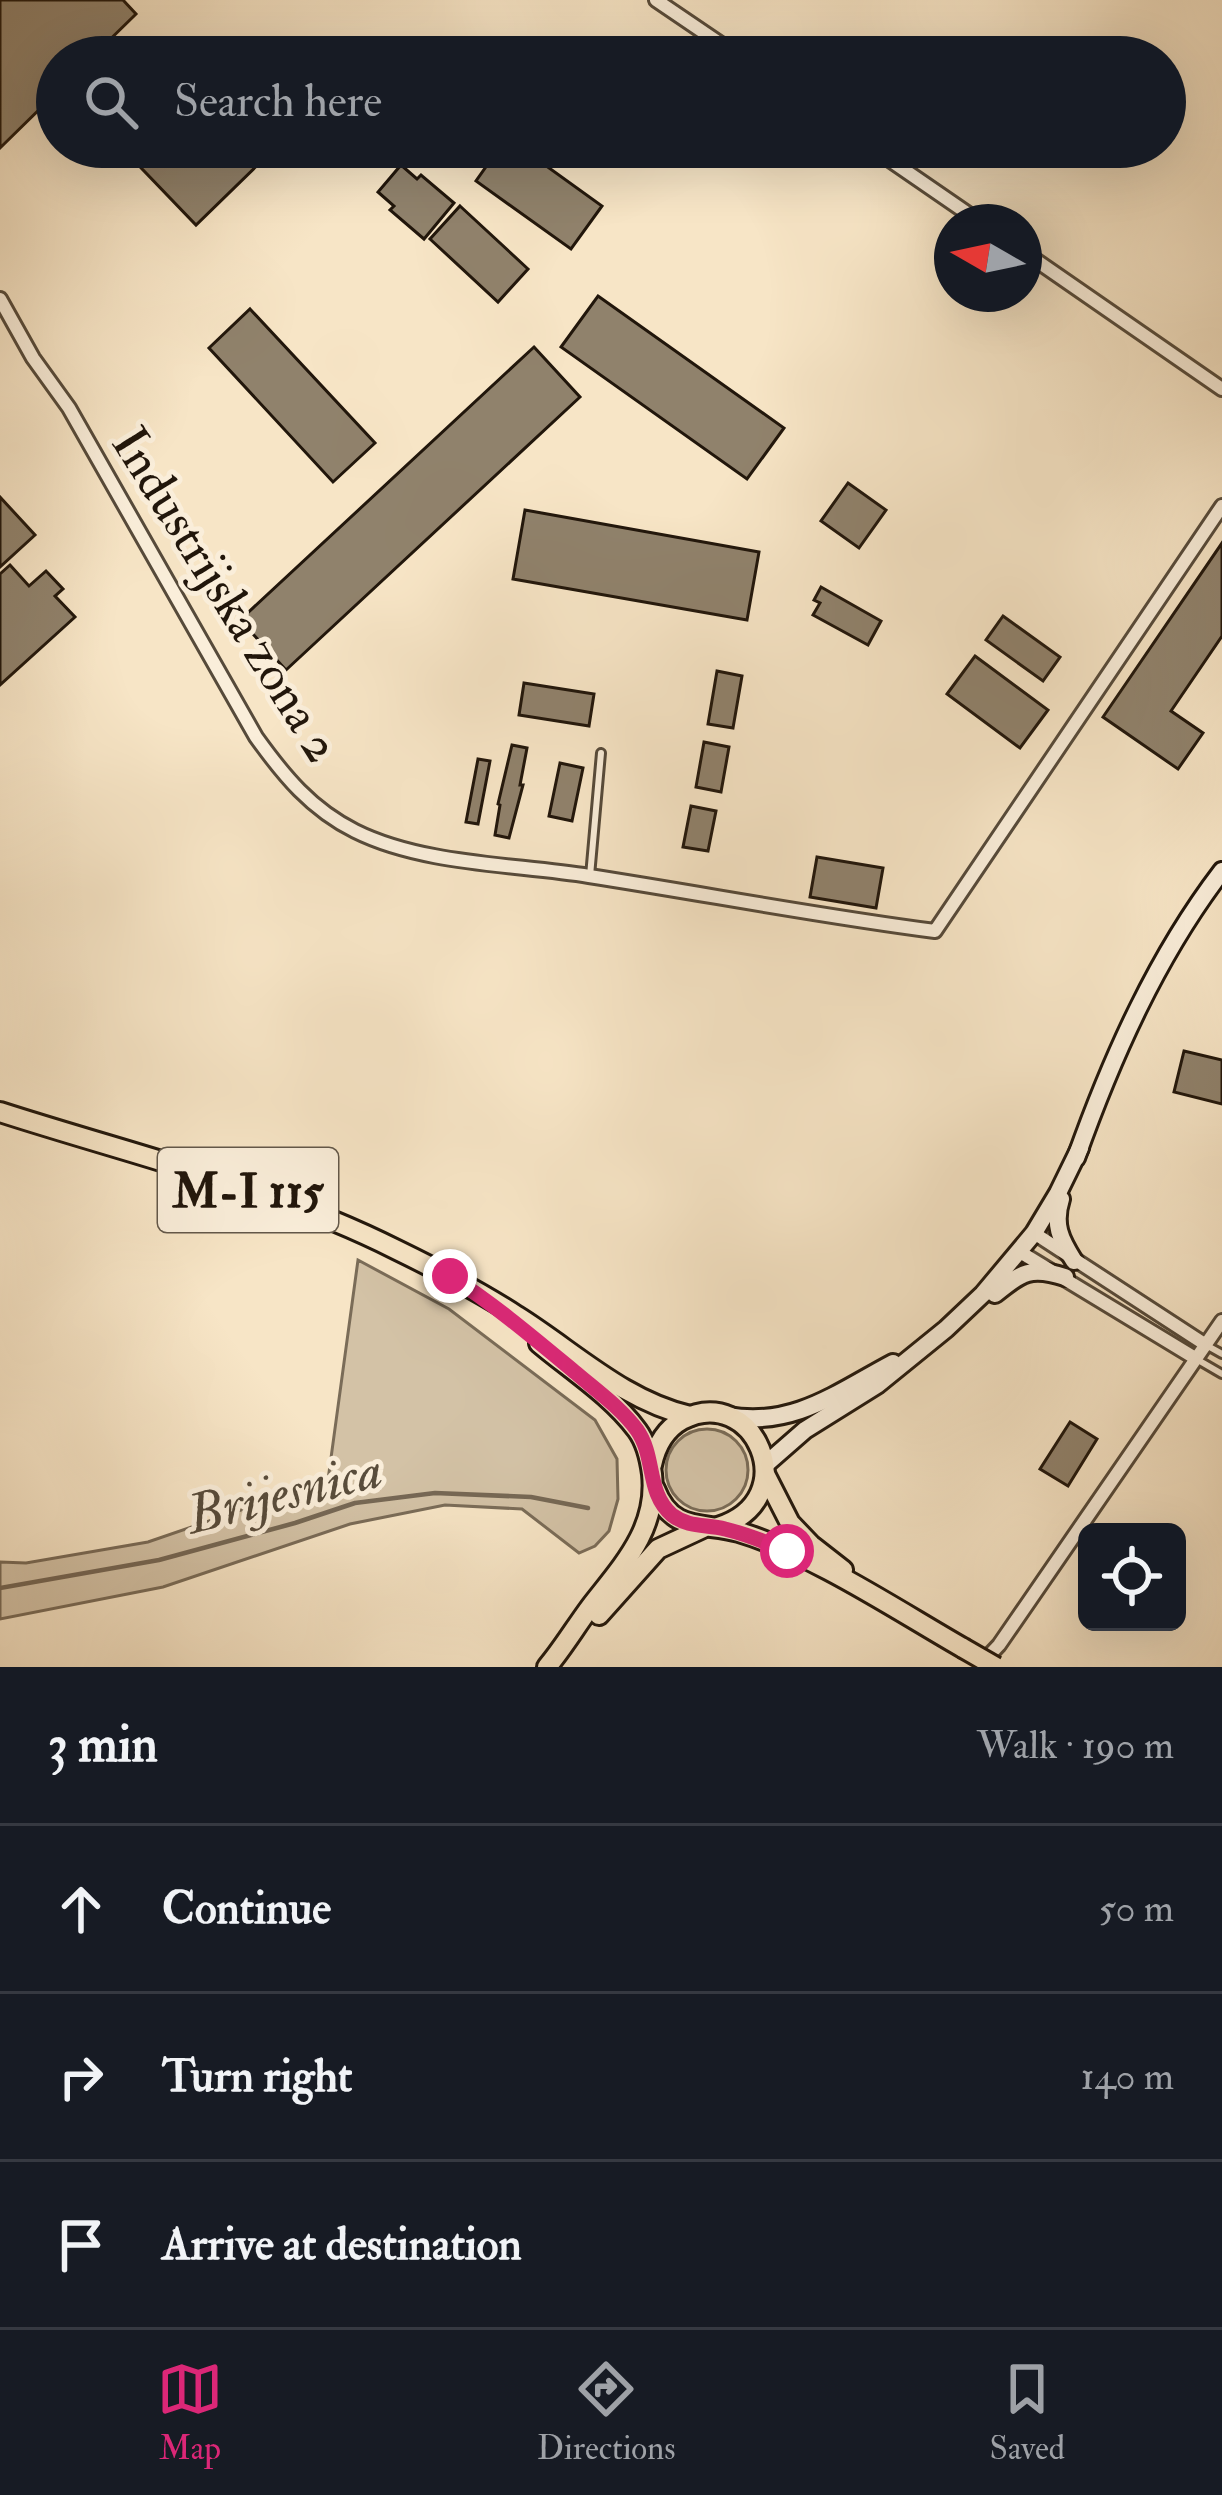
<!DOCTYPE html>
<meta charset="utf-8">
<style>
:root{--surface:#171b24;--page:#20242c;--text:#f1f3f6;--muted:#9ea1a6;--line:#363941;--accent:#db2777}
body{margin:0;font-family:"IM FELL Double Pica",serif;background:var(--page);color:var(--text)}
.controls{position:absolute;right:36px;bottom:36px;display:grid;overflow:hidden;border-radius:18px;box-shadow:0 12px 48px #0002}
.controls button{width:108px;height:108px;display:grid;place-items:center;padding:0;border:0;border-bottom:3px solid var(--line);background:var(--surface);color:var(--text);font:60px sans-serif}
.compass{position:absolute;left:934px;top:204px;width:108px;height:108px;border-radius:50%;background:var(--surface);box-shadow:0 12px 48px #0002;rotate:279deg}
.stop{position:absolute;width:36px;height:36px;margin:-27px;border:9px solid #db2777;border-radius:50%;background:#fff}
.stop.end{background:#db2777;border-color:#fff;box-shadow:0 3px 12px #0008}
.list{margin:0;padding:0;list-style:none}
h2{display:flex;justify-content:space-between;align-items:center;height:156px;margin:0;padding:0 48px;font-size:51px}
h2 small{font-size:39px;font-weight:400;color:var(--muted)}
.list li{display:grid;grid-template-columns:78px 1fr auto;gap:36px;align-items:center;box-sizing:border-box;height:168px;padding:0 48px;border-top:3px solid var(--line)}
.list b{display:block;font-size:45px;white-space:nowrap}
.list em{font-size:39px;font-style:normal;color:var(--muted)}
.icon{flex:none;width:66px;height:66px;fill:none;stroke:currentColor;stroke-width:2;stroke-linecap:round;stroke-linejoin:round}
.map{position:relative;flex:none;width:1222px;height:1667px;overflow:hidden}
.search{position:absolute;background:var(--surface);box-shadow:0 12px 48px #0002;left:36px;right:36px;top:36px;height:132px;display:flex;align-items:center;gap:30px;box-sizing:border-box;padding:0 42px;border-radius:66px;color:var(--muted);font-size:45px}
.sheet{height:660px;background:var(--surface)}
nav{display:flex;justify-content:space-around;align-items:center;box-sizing:border-box;height:168px;border-top:3px solid var(--line);background:var(--surface);font-size:33px;color:var(--muted)}
nav a{display:grid;justify-items:center;gap:6px}
nav .on{color:var(--accent)}
.map>svg:first-child{display:block}
.green{fill:#d3c2a6;stroke:#7a6c58;stroke-width:3}
.lines{fill:none;stroke-linecap:round;stroke-linejoin:round}
.stream{stroke:#766855;stroke-width:4.5}
.building{fill:#90826c;stroke:#21160b;stroke-width:3}
.lane-casing{stroke:#564a3a;stroke-width:12}
.street-casing{stroke:#564a3a;stroke-width:18}
.secondary-casing{stroke:#21160b;stroke-width:22}
.primary-casing{stroke:#21160b;stroke-width:24}
.lane{stroke:#faeeda;stroke-width:6}
.street{stroke:#faeeda;stroke-width:12}
.secondary{stroke:#faeeda;stroke-width:16}
.primary{stroke:#f7e5c6;stroke-width:18}
.primary-bridge-casing{stroke:#21160b;stroke-width:24;stroke-linecap:butt}
.primary-bridge{stroke:#f7e5c6;stroke-width:18}
.route{stroke:#db2777;stroke-width:15}
.labels{text-anchor:middle;stroke-width:10;stroke-linejoin:round;paint-order:stroke}
.shield{fill:#faeeda;stroke:#625749;stroke-width:3}
.shield-label{font-size:48px;font-weight:bold;fill:#21160b}
.street-label{font-size:51px;fill:#21160b;stroke:#faeeda}
.water-label{font-size:54px;font-style:italic;fill:#594d3c;stroke:#faeeda}
</style>
<div class="map">
<svg width="1222" height="1667" viewBox="0 0 1222 1667">
<rect width="100%" height="100%" fill="#f7e5c6"/>
<filter id="stains"><feTurbulence type="fractalNoise" baseFrequency=".00167" numOctaves="4"/><feColorMatrix values="0 0 0 0 .2 0 0 0 0 .09 0 0 0 0 .02 0 0 0 .5 -.17"/></filter>
<radialGradient id="worn" r=".72"><stop offset=".6" stop-color="#630" stop-opacity="0"/><stop offset="1" stop-color="#630" stop-opacity=".3"/></radialGradient>
<g class="green">
<polygon points="358,1260 449,1309 595,1420 617,1459 618,1499 609,1531 595,1546 579,1553 522,1509 445,1505 350,1524 163,1587 0,1619 0,1562 26,1563 148,1542 328,1480"/>
<circle cx="707" cy="1470" r="41"/>
</g>
<g class="lines">
<polyline class="stream" points="0,1588 159,1560 295,1523 355,1503 435,1493 531,1497 588,1508"/>
</g>
<g class="building">
<polygon points="0,0 123,0 136,14 92,57 57,57 57,92 0,148"/>
<polygon points="121,147 273,147 274,149 196,225"/>
<polygon points="500,147 520,147 602,206 571,249 476,181"/>
<polygon points="401,165 417,179 421,175 454,203 424,239 390,210 394,206 378,192"/>
<polygon points="460,206 528,269 498,302 430,239"/>
<polygon points="598,296 784,428 747,479 561,347"/>
<polygon points="250,309 375,443 333,482 209,348"/>
<polygon points="534,347 580,397 286,670 240,620"/>
<polygon points="848,483 886,510 859,548 821,521"/>
<polygon points="0,497 35,535 0,567"/>
<polygon points="525,510 759,552 747,620 513,579"/>
<polygon points="1222,543 1222,636 1171,711 1203,733 1178,769 1103,717"/>
<polygon points="10,565 29,586 46,571 63,589 55,596 75,617 0,685 0,574"/>
<polygon points="821,587 881,621 868,645 813,615 820,603 814,600"/>
<polygon points="1003,616 1060,657 1043,681 986,640"/>
<polygon points="975,656 1048,710 1020,748 947,694"/>
<polygon points="717,671 742,676 733,728 708,724"/>
<polygon points="524,683 594,694 589,726 519,715"/>
<polygon points="704,742 729,747 721,792 696,787"/>
<polygon points="512,745 527,748 520,785 523,785 509,838 495,835 500,805 498,804"/>
<polygon points="478,759 490,761 478,824 466,822"/>
<polygon points="560,763 583,768 572,821 549,816"/>
<polygon points="691,806 716,811 708,851 683,847"/>
<polygon points="817,857 883,868 876,908 810,897"/>
<polygon points="1184,1051 1222,1060 1222,1104 1174,1092"/>
<polygon points="1070,1422 1097,1439 1068,1486 1040,1469"/>
</g>
<g class="lines">
<g class="lane-casing">
<g id="lane">
<polyline points="590,876 601,753"/>
<polyline points="1206,1345 1222,1354"/>
<polyline points="1198,1360 1222,1374"/>
</g>
</g>
<g class="street-casing">
<g id="street">
<polyline points="656,0 740,57"/>
<polyline points="871,147 980,222"/>
<polyline points="1024,252 1222,389"/>
<path d="M0 299 33 358 69 408 256 737C284 776 311 809 355 831 423 865 515 864 589 876 705 894 819 916 935 931L1222 506"/>
<polyline points="1034,1233 1206,1345"/>
<polyline points="1020,1252 1195,1358"/>
<polyline points="983,1662 999,1645 1222,1321"/>
</g>
</g>
<g class="secondary-casing">
<g id="secondary">
<path d="M1076 1158C1112 1057 1157 956 1222 871"/>
<path d="M1061 1199C1053 1224 1060 1239 1074 1261"/>
<path d="M995 1294C1022 1272 1031 1266 1065 1277"/>
<path d="M728 1416C793 1428 838 1392 893 1363"/>
<polyline points="765,1465 805,1430 877,1385 946,1329 983,1294 1034,1233 1058,1193 1080,1148"/>
</g>
</g>
<g class="primary-casing">
<g id="primary">
<path d="M0 1112C133 1155 272 1187 397 1250 438 1270 479 1291 517 1316 573 1351 624 1401 690 1416"/>
<path d="M539 1343C571 1370 612 1396 637 1430 646 1442 650 1459 652 1474 658 1529 622 1566 591 1606 576 1626 563 1648 547 1667"/>
<path d="M652 1465C656 1446 664 1430 682 1420 753 1382 807 1499 718 1527"/>
<polyline points="765,1474 790,1523 811,1545 843,1570"/>
<path d="M655 1489C672 1533 702 1522 739 1532 813 1554 895 1609 963 1648"/>
<polyline points="599,1615 658,1549 703,1528"/>
</g>
</g>
<use href="#lane" class="lane"/>
<use href="#street" class="street"/>
<use href="#secondary" class="secondary"/>
<use href="#primary" class="primary"/>
<g class="primary-bridge-casing">
<polyline id="primary-bridge" points="963,1648 996,1667"/>
</g>
<use href="#primary-bridge" class="primary-bridge"/>
</g>
<g class="lines">
<path class="route" d="M450 1276C495 1305 535 1339 576 1373 597 1391 621 1408 637 1430 656 1457 646 1493 672 1515 689 1528 706 1524 725 1529 746 1534 766 1542 787 1551"/>
</g>
<g class="labels">
<rect class="shield" x="158" y="1148" width="180" height="84" rx="9"/>
<g class="shield-label">
<text x="248" y="1207">M-I 115</text>
</g>
<g class="street-label">
<text transform="translate(227 594) rotate(58)" y="18">Industrijska zona 2</text>
</g>
<g class="water-label">
<text transform="translate(284 1491) rotate(-14)" y="19">Brijesnica</text>
</g>
</g>
<rect width="100%" height="100%" filter="url(#stains)"/>
<rect width="100%" height="100%" fill="url(#worn)"/>
</svg>
<div class="controls">
<button><svg class="icon" aria-label="locate" viewBox="0 0 24 24"><circle cx="12" cy="12" r="6"/><path d="M12 2v4M12 18v4M2 12h4M18 12h4"/></svg></button>
</div>
<svg class="compass" viewBox="-18 -18 36 36"><path d="M0-13l5 13h-10z" fill="#e53935"/><path d="M0 13l5-13h-10z" fill="#9ea1a6"/></svg>
<div class="stop" style="left:787px;top:1551px"></div>
<div class="stop end" style="left:450px;top:1276px"></div>
<div class="search"><svg class="icon" aria-label="search" viewBox="0 0 24 24"><circle cx="10" cy="10" r="6"/><path d="M15 15l6 6"/></svg>Search here</div>
</div>
<section class="sheet">
<h2>3 min<small>Walk · 190 m</small></h2>
<ul class="list">
<li><svg class="icon" aria-label="ahead" viewBox="0 0 24 24"><path d="M12 20V5M6 11l6-6 6 6"/></svg><div><b>Continue</b></div><em>50 m</em></li>
<li><svg class="icon" aria-label="right" viewBox="0 0 24 24"><path d="M7 20v-9h11M14 6l5 5-5 5"/></svg><div><b>Turn right</b></div><em>140 m</em></li>
<li><svg class="icon" aria-label="arrive" viewBox="0 0 24 24"><path d="M6 21V4h12l-3 4 3 4H6"/></svg><div><b>Arrive at destination</b></div></li>
</ul>
</section>
<nav>
<a class="on"><svg class="icon" aria-label="map" viewBox="0 0 24 24"><path d="M3 6l6-2 6 2 6-2v14l-6 2-6-2-6 2zM9 4v14M15 6v14"/></svg>Map</a>
<a><svg class="icon" aria-label="directions" viewBox="0 0 24 24"><path d="M12 3l9 9-9 9-9-9zM9 14v-3h6M13 9l2 2-2 2"/></svg>Directions</a>
<a><svg class="icon" aria-label="saved" viewBox="0 0 24 24"><path d="M7 4h10v16l-5-4-5 4z"/></svg>Saved</a>
</nav>
